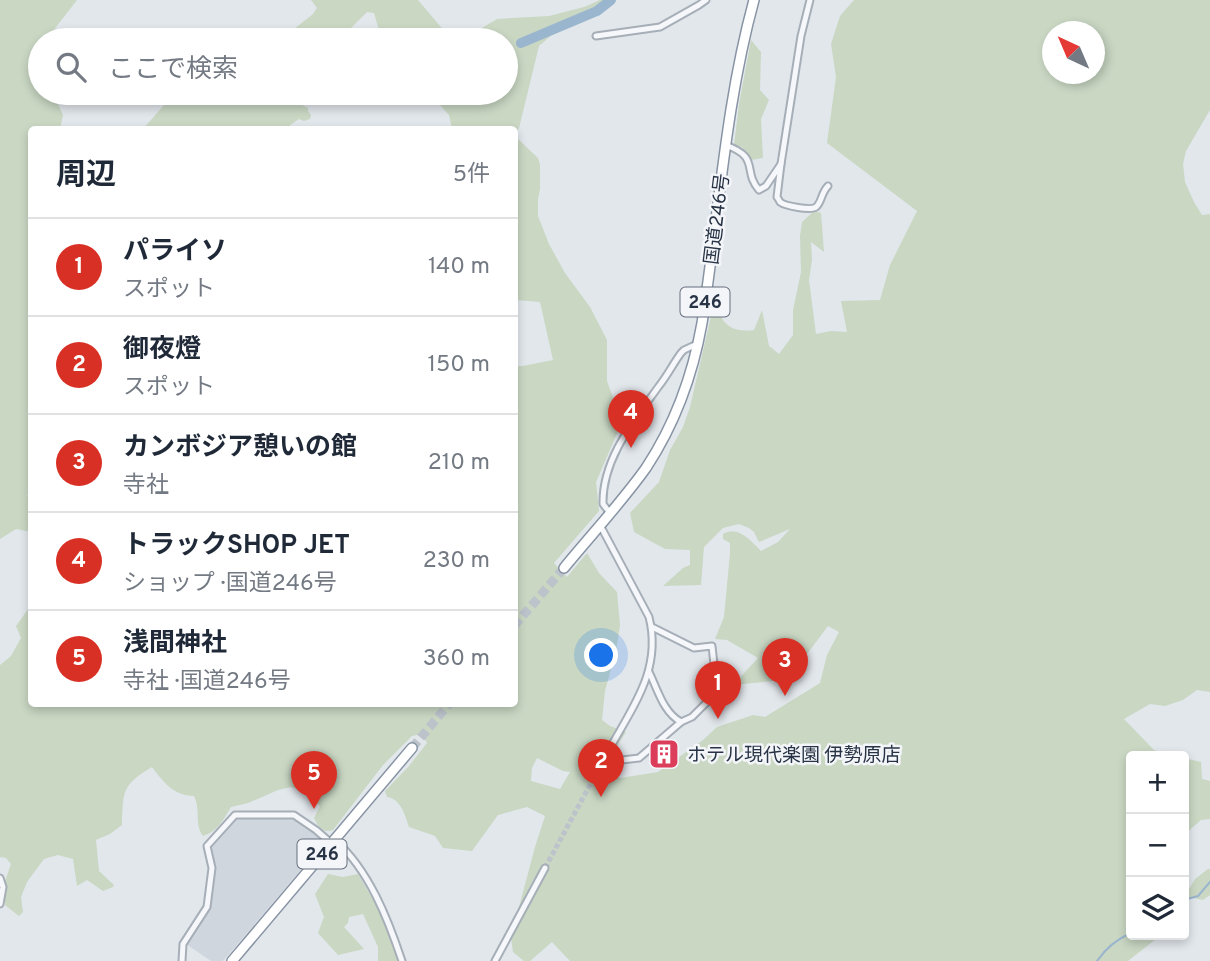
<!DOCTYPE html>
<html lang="ja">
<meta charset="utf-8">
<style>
:root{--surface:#fff;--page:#f2f2f3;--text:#1f2937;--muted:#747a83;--line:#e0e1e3;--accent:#d93025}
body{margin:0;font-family:Overpass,"Noto Sans JP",sans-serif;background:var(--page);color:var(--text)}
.controls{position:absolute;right:21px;bottom:21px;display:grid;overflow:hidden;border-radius:7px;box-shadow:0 4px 10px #0003}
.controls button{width:63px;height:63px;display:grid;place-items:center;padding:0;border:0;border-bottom:2px solid var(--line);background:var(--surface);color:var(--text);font:35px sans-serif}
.compass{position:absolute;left:1042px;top:21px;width:63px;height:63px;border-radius:50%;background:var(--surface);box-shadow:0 4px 10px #0003;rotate:316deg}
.you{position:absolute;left:602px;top:656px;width:24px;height:24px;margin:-18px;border:5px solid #fff;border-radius:50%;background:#1a73e8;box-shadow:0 0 0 10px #1a73e833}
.badge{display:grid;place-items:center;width:46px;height:46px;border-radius:50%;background:var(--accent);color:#fff;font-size:23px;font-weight:700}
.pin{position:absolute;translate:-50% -58px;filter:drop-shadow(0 2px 4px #0008)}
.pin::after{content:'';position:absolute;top:37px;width:24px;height:21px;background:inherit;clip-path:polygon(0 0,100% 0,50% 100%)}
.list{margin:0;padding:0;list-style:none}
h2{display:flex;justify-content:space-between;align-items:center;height:91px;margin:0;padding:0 28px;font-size:30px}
h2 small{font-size:23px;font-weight:400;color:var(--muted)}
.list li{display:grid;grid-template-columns:46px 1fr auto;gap:21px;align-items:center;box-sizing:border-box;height:98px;padding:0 28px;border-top:2px solid var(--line)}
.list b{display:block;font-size:26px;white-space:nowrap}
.list p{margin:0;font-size:23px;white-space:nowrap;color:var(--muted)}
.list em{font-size:23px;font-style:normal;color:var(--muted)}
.icon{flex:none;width:38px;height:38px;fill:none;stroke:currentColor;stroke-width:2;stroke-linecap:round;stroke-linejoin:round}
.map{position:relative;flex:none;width:1210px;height:961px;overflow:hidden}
.search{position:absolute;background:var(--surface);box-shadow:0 4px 10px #0003;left:28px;top:28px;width:490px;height:77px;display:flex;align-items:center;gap:18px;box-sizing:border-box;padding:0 24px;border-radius:38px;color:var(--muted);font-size:26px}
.panel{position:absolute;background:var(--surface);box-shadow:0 4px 10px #0003;left:28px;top:126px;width:490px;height:581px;border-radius:7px}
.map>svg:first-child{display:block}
.built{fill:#d0d6de}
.green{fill:#c9d7c3;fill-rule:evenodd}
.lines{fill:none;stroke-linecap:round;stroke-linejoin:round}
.stream{stroke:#9ab6cf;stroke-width:2}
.river{stroke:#9ab6cf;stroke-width:10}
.street-tunnel{stroke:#bdc3cb;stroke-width:5;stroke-dasharray:5 2.5;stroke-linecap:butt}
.highway-tunnel{stroke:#bdc3cb;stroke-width:9;stroke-dasharray:9 4.5;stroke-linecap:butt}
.street-casing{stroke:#a6aeb7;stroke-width:9}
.highway-casing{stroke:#8894a4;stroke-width:12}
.street{stroke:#f6f7fa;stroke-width:5}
.highway{stroke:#fff;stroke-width:9}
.labels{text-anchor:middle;stroke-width:5;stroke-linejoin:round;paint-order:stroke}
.shield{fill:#f3f5f9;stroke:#656e7c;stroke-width:2}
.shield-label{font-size:18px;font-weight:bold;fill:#283446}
.street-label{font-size:19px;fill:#283446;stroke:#f3f5f9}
.poi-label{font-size:19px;fill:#283446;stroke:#f3f5f9;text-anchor:start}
</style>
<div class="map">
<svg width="1210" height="961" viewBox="0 0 1210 961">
<rect width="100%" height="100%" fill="#e2e7ec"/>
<polygon class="built" points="292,817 315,832 324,842 265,912 223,961 211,961 186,944 209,908 214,879 213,866 210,850 211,846 236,818"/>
<g class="green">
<polygon points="0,0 77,0 46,40 40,40 40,47 35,56 38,69 40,70 40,93 53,93 63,115 60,129 32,130 32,486 27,496 31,498 31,532 16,529 0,539"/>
<path d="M311 0H418L452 40 470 35 497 19 549 16 584 7 600 0H617L554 33 539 46 519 128 515 133 517 138 538 158 540 165V189L538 199V216L549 244 565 273 590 307 607 340V381L622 422 596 482 599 511 554 563 567 577 587 553 599 573 617 592 620 625 616 651 605 691 602 720 610 726 626 732 607 762 608 771 620 778 658 772 703 740 717 727 753 715 765 717 820 683 827 655 839 632 828 626 801 662 782 657 774 669 780 679 773 681 733 685 758 658 727 640 715 639 724 617 730 553V543L723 539V534C738 525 751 541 761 551L778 542 790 529 759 542 754 532 749 528 739 524 723 528 704 547 701 585 663 586 683 568 690 565V550L665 549 634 532 630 513 659 482 670 450 683 427 690 407 712 312H719C725 329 738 332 754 330L762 310 769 346 779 354 793 335V310L801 272 800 236 802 222 814 211 821 213 824 252 811 242 812 260 809 280 816 334 831 331 847 332 841 301 880 300 890 265 917 211 827 143 836 77 831 44 840 16 854 0H1210V110L1186 151 1183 164 1185 182 1194 202 1202 215 1210 214V692L1197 690 1183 700 1165 706 1150 704 1124 719 1154 750 1177 756H1131V935H1161L1128 961H570L552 942 530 961H524L513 952 511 937 535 847 545 816 527 807 498 815 472 851 443 848 435 836 409 827C405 815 401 799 387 797L385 791 409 766 427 743 422 734 412 736 383 765 333 830C322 833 319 828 314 818L320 806 303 791 291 787 278 790 248 803 231 807C224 819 217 832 203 836 194 824 201 809 194 796 174 796 163 782 152 767 122 785 123 791 122 825L110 834 96 840 99 871 114 885 113 887 103 891 87 880 77 886 73 859 58 855 44 859 27 882 21 897 23 912 19 916 5 905V881L11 864 6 858 0 857V665L11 656 21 638 16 626 31 605 32 704H514L515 366H523L553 360 540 302 515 300 514 130 452 129 449 115 429 93H506V40H388L378 27 374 13 367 12 344 35 345 40H280L313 14 317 8ZM1052 32H1094V74H1052ZM537 758 563 771 570 772 560 789 531 781 532 768Z"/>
<polygon points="751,40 761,52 760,90 769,100 761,119 763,158 751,160 742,147 734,145 739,104"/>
<polygon points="179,93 294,93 296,102 308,108 308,111 311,115 310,119 304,121 299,119 290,125 290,129 143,129 171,97"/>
<polygon points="1184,758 1201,762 1202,779 1210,781 1210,819 1201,820 1184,835"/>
<polygon points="1208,869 1210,869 1210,895 1203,900 1184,896 1184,892 1189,889 1195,879"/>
<polygon points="328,874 343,877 358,874 382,915 399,961 378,961 378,947 363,914 349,917 348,923 344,927 364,949 338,955 318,933 324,917 315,894"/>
</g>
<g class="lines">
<g class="stream">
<polyline points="1184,900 1198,896 1210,882"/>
<path d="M1097 961C1106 948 1117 939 1131 933"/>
</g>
<polyline class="river" points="521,43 597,11 611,0"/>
<polyline class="street-tunnel" points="545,868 610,748"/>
<g class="highway-tunnel">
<polyline points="514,626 564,568"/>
<polyline points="412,748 449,704"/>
</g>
<g class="street-casing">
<g id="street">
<polyline points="596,36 660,27 699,5 706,0"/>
<path d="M725 145C761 157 742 171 759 190L766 186 781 164 777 197C778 198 779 200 780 202 785 206 811 211 816 207 822 202 821 193 828 186"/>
<polyline points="781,164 801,36 810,0"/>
<path d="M610 513 603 504C602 459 634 421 659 386 667 376 673 364 681 353L684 350 697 344"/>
<path d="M600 525 649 617C662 668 634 705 610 748"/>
<path d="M649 672C658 690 663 712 681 722L692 717 717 692 712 646 694 648 652 627"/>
<polyline points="622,760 639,758 681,722"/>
<path d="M335 840C369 870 388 919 402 961"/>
<polyline points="0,878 3,887 0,904"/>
<polyline points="182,961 183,944 207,907 212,868 207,846 235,815 294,815 316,830 331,843"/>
<polyline points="495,961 545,868"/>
</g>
</g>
<g class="highway-casing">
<g id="highway">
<path d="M564 568C591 535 621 503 646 468 675 424 693 374 702 323 719 215 725 106 754 0"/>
<polyline points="232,961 412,748"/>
</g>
</g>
<use href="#street" class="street"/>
<use href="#highway" class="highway"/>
</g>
<defs>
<g id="building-square" transform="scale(1.575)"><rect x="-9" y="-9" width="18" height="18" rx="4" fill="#db3d5b" stroke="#f3f5f9"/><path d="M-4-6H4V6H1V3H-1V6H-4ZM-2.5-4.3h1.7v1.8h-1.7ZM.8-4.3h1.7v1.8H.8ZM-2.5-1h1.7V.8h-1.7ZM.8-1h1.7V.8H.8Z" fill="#fff"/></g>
</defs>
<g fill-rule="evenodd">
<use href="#building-square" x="664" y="754"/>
</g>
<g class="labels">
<g class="shield">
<rect x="680.5" y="287.5" width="49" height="29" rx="5"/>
<rect x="297.5" y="839.5" width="49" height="29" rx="5"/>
</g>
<g class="shield-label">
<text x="705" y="308">246</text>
<text x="322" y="860">246</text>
</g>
<g class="street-label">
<text transform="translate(716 219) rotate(-83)" y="7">国道246号</text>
</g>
<g class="poi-label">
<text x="687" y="761">ホテル現代楽園 伊勢原店</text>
</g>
</g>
</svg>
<div class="controls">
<button>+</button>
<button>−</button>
<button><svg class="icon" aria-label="layers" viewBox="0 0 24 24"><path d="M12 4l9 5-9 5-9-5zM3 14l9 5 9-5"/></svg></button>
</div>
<svg class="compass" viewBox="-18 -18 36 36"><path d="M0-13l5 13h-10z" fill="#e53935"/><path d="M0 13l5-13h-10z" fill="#747a83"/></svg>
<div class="you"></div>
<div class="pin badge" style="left:718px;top:719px">1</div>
<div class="pin badge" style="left:601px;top:797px">2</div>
<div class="pin badge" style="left:785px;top:696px">3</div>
<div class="pin badge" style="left:631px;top:448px">4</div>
<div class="pin badge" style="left:314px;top:809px">5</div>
<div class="search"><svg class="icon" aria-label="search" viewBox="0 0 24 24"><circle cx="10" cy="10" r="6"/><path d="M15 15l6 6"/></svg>ここで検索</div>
<section class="panel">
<h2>周辺<small>5件</small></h2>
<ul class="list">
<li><span class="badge">1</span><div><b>パライソ</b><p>スポット</p></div><em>140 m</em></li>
<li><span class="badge">2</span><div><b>御夜燈</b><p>スポット</p></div><em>150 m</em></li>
<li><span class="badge">3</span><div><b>カンボジア憩いの館</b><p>寺社</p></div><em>210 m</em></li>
<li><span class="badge">4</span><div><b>トラックSHOP JET</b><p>ショップ · 国道246号</p></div><em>230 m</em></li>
<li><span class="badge">5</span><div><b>浅間神社</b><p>寺社 · 国道246号</p></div><em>360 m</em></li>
</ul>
</section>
</div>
